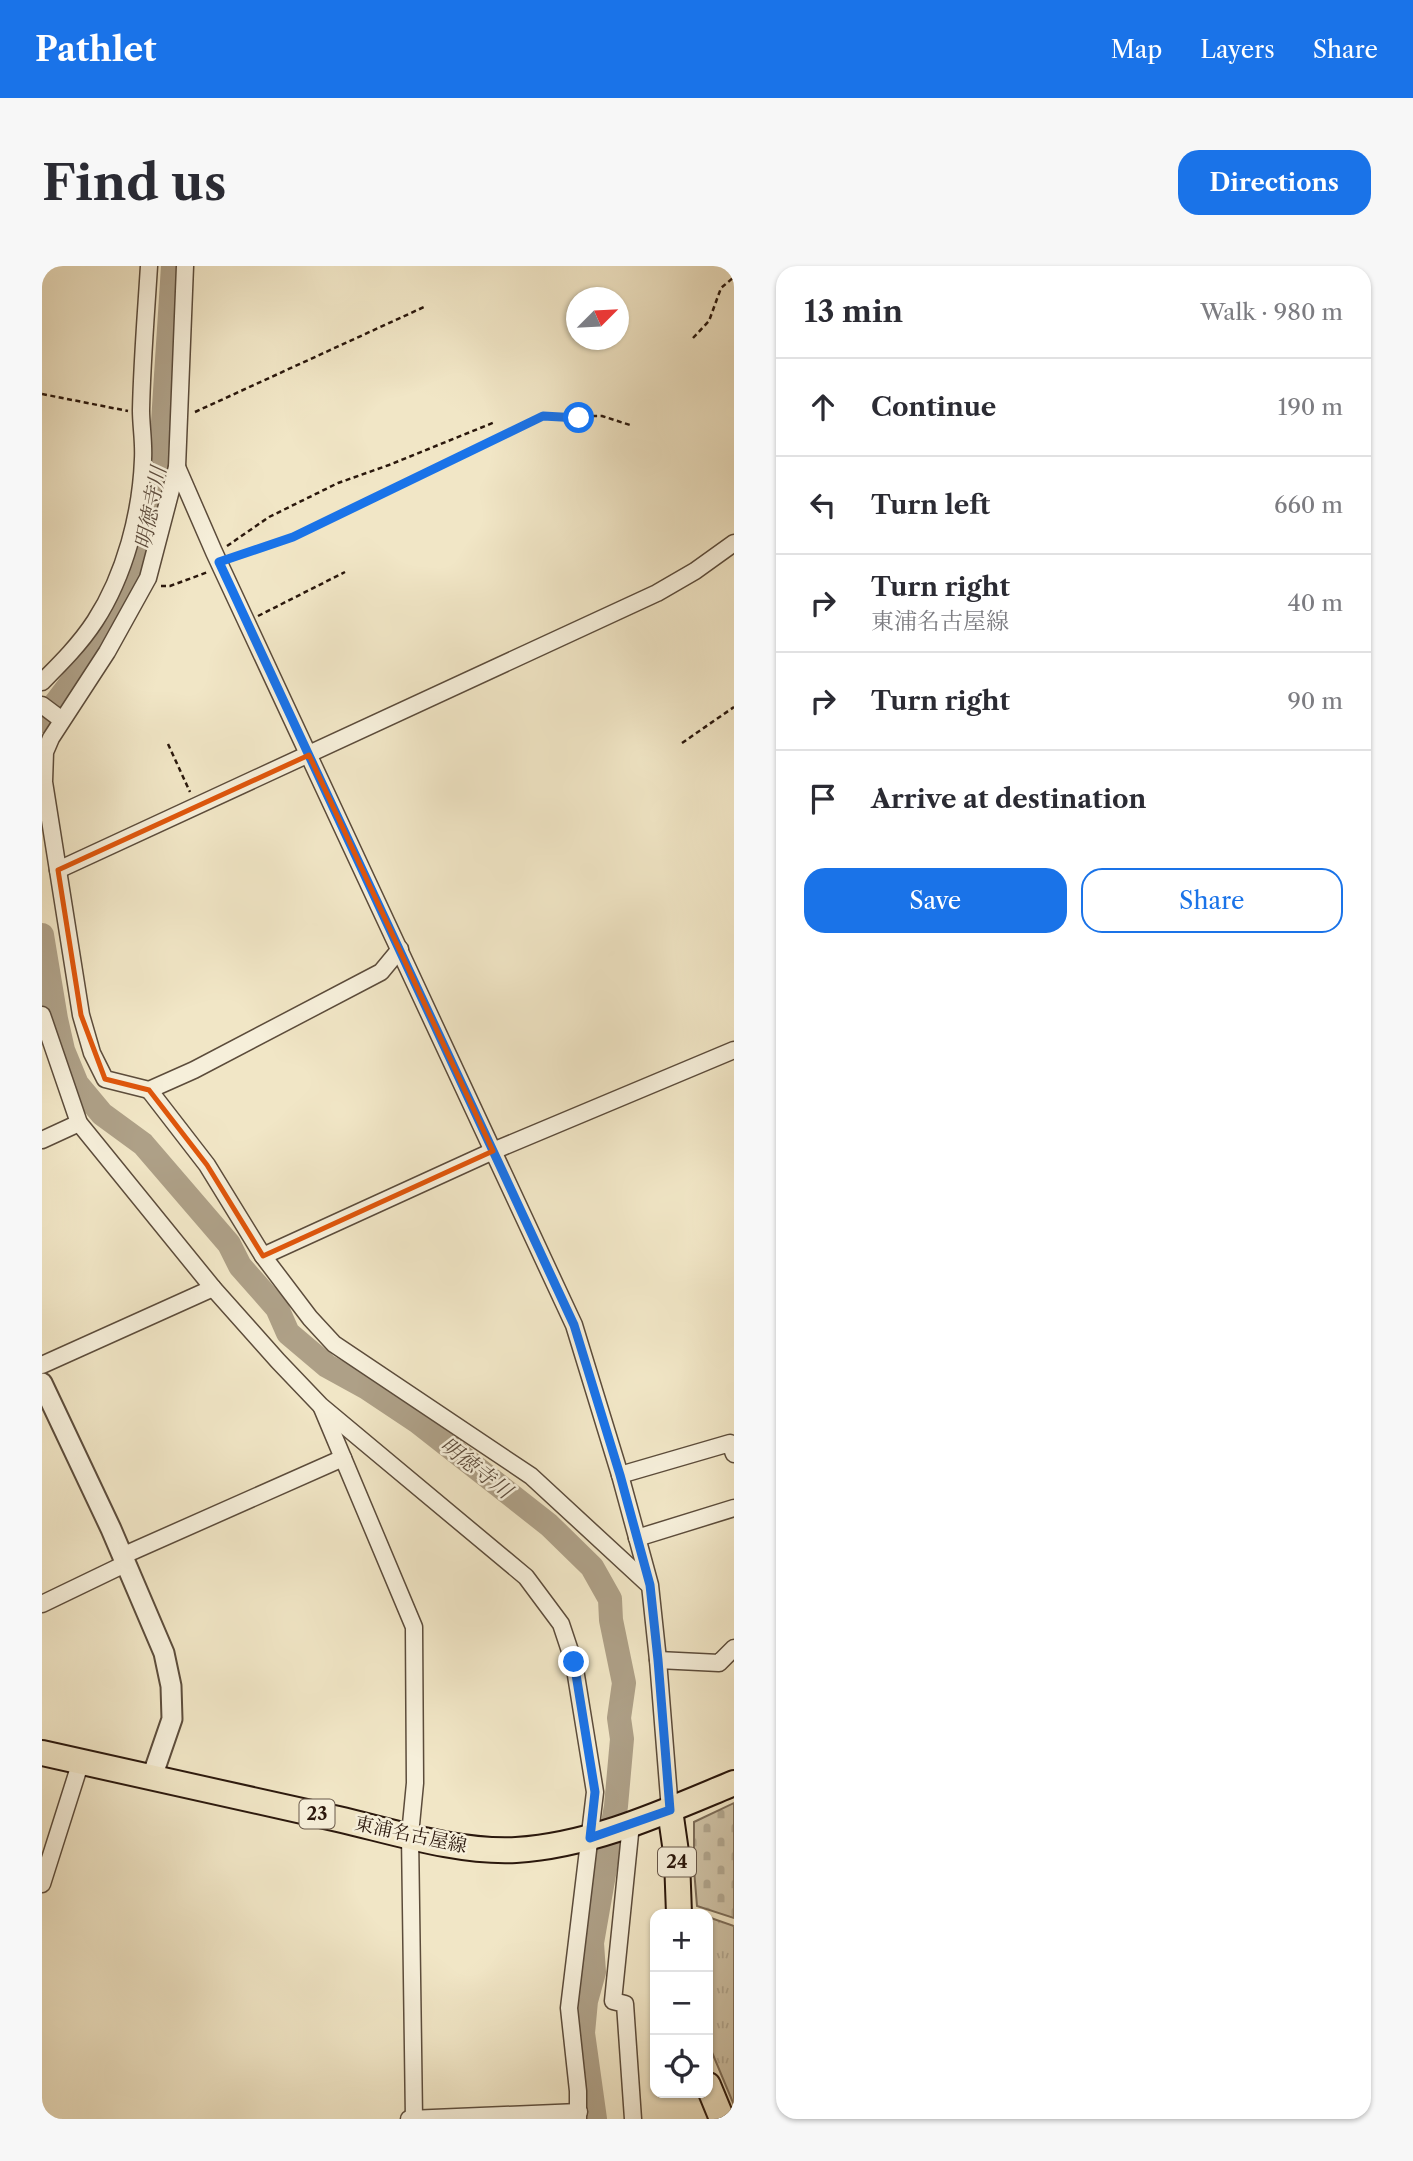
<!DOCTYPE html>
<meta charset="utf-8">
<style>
:root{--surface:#fff;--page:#f7f7f7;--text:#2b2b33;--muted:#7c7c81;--line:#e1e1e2;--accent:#1a73e8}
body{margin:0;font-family:"Libre Caslon Text","Noto Serif JP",serif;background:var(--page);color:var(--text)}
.controls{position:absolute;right:21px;bottom:21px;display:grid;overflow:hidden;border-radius:14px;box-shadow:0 2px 5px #0004}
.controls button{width:63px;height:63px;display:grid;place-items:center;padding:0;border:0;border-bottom:2px solid var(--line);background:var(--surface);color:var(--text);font:35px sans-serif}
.compass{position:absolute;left:524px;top:21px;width:63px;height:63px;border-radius:50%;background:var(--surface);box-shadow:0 2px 5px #0004;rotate:66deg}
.stop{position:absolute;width:21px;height:21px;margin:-16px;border:5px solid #1a73e8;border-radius:50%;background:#fff}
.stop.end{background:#1a73e8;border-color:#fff;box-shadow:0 2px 7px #0008}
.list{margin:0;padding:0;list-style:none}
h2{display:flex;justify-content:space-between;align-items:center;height:91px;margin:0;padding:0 28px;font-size:30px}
h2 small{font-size:23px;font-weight:400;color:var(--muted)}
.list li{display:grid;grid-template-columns:46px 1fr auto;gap:21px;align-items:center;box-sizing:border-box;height:98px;padding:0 28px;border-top:2px solid var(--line)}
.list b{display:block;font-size:26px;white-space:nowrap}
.list p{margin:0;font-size:23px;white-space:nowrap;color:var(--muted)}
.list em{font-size:23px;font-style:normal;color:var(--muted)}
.actions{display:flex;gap:14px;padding:21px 28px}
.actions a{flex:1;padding:16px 0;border:2px solid var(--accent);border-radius:21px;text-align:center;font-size:24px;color:var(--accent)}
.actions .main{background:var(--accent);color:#fff}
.icon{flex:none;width:38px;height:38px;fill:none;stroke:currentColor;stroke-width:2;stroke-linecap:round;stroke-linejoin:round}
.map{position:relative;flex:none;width:692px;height:1853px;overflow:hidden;border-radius:21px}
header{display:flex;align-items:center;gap:42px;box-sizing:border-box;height:98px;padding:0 35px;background:var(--accent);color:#fff}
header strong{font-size:33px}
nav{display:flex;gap:38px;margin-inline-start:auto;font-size:24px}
.intro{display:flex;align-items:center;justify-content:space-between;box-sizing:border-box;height:168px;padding:0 42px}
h1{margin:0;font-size:49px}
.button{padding:18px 32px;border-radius:21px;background:var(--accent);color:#fff;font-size:24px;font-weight:700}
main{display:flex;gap:42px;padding:0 42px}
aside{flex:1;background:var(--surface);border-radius:21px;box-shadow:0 2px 5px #0004}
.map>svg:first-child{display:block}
.cemetery{fill:url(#cemetery-stones);stroke:#7d6e5a;stroke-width:2}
.park{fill:url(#park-tufts);stroke:#7d6e5a;stroke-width:2}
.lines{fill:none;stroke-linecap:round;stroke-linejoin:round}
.river{stroke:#aea087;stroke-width:24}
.minor-casing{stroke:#5c4c3b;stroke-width:19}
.tertiary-casing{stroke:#5c4c3b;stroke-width:23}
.primary-casing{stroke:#2b180d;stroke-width:28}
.path{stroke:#2b180d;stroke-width:2.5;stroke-dasharray:5 3.5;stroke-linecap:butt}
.minor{stroke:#f6efda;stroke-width:16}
.tertiary{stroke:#f6efda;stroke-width:19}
.primary{stroke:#f1e6c6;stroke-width:24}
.route{stroke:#1a73e8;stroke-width:9}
.marked{fill:none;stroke:#df560c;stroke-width:5;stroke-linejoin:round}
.labels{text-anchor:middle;stroke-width:5;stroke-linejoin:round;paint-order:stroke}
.shield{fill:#f6efda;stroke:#68584a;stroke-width:2}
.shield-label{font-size:18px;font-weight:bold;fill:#2b180d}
.street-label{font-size:19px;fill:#2b180d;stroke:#f6efda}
.water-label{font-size:21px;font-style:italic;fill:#5f4e3e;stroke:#f6efda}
</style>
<header>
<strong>Pathlet</strong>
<nav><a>Map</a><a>Layers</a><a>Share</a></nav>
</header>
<div class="intro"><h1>Find us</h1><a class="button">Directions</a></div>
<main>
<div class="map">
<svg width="692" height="1853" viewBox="0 0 692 1853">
<defs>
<pattern id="cemetery-stones" width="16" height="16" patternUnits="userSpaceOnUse" patternTransform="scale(1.75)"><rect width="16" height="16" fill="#cfc3a7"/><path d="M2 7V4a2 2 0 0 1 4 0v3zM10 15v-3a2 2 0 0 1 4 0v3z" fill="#b2a78f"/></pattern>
<pattern id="park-tufts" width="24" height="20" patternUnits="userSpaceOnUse" patternTransform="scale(1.75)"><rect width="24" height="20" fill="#cfc3a7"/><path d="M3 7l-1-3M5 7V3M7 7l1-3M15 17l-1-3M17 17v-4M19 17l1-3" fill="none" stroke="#b2a78f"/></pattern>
</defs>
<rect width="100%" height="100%" fill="#f1e6c6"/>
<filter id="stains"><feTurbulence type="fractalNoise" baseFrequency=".00286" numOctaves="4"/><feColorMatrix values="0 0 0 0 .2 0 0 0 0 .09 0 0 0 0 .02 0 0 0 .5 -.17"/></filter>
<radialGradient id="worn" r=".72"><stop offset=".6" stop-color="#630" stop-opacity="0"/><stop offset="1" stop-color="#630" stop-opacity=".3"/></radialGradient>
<polygon class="cemetery" points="692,1537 692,1652 655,1640 652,1603 652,1556"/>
<polygon class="park" points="666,1651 692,1660 692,1839 669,1784 666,1752"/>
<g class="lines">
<g class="river">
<polyline points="0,455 61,375 84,337 98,298 118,203 131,0"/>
<polyline points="0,669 14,753 21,784 35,818 60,848 101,878 187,978 198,1000 235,1042 246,1067 285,1100 325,1122 376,1156 507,1259 550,1301 568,1333 569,1354 582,1417 577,1452 580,1473 574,1540 550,1677 552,1706 544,1735 541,1767 553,1853"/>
</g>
<g class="minor-casing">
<g id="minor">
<polyline points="143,0 135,201 106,312 65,386 9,472 3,486 2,516 39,749 50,787 63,813 107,824 152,804 339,706 358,683"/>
<polyline points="135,201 172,286 532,1059 578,1209 608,1319 616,1394 628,1544"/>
<path d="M0 416C19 397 38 378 53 355 83 309 99 247 101 193 102 176 99 160 99 144 100 96 104 48 107 0"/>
<polyline points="0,439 20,454"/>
<polyline points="16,604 615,327 653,305 692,277"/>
<polyline points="0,749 37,857 171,1022 236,1095 279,1140 484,1311 519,1358 532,1397 553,1526 527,1742 536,1825 536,1853"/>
<polyline points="107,824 165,899 221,990 268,1052 292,1078 489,1210 606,1318"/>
<polyline points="0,874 37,857"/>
<polyline points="221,990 451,885 692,784"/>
<polyline points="0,1099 171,1022"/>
<polyline points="280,1142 372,1361 373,1517 368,1569 372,1853"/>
<polyline points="578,1209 688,1177 692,1188"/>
<polyline points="595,1272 692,1242"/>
<polyline points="80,1290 301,1192"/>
<polyline points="0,1338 83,1298"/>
<polyline points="616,1394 677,1397 692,1382"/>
<polyline points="589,1558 571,1735 583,1738 591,1853"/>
<polyline points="0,1618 39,1495"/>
<polyline points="367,1853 537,1846"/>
</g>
</g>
<g class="tertiary-casing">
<polyline id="tertiary" points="0,1117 69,1263 122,1387 129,1420 130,1453 110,1511"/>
</g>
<g class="primary-casing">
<g id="primary">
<path d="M0 1487C99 1509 198 1531 296 1553 352 1566 417 1587 474 1584 551 1579 622 1546 692 1517"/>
<polyline points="628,1544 635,1593 637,1648"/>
<polyline points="666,1819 680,1853"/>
</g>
</g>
<g class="path">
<polyline points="651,72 667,55 679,22 692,11"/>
<polyline points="0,128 86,145"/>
<polyline points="153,146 382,41"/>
<polyline points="185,280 227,251 296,217 347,199 453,156"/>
<polyline points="190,291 271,262 420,187 501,150 560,150 591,160"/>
<polyline points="119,320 128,320 166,306"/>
<polyline points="216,350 303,306"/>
<polyline points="640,477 692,441"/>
<polyline points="126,478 148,526"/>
</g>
<use href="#minor" class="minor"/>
<use href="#tertiary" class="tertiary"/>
<use href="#primary" class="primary"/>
</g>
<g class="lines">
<polyline class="route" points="532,1396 553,1526 548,1572 628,1544 616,1394 608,1319 578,1209 532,1059 177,296 251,271 501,150 537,152"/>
</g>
<path class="marked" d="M267 489 451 885 221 990 165 899 107 824 63 813 39 749 16 604Z"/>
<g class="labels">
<g class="shield">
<rect x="257.5" y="1533.5" width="35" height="29" rx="5"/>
<rect x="616" y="1581.5" width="38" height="29" rx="5"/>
</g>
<g class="shield-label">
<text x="275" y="1554">23</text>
<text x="635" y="1602">24</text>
</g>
<g class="street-label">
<text transform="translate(369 1568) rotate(12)" y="7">東浦名古屋線</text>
</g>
<g class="water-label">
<text transform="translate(109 242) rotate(-79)" y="7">明徳寺川</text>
<text transform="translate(434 1202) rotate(38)" y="7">明徳寺川</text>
</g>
</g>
<rect width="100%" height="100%" filter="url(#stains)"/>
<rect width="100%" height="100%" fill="url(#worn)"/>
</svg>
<div class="controls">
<button>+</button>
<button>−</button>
<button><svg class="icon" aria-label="locate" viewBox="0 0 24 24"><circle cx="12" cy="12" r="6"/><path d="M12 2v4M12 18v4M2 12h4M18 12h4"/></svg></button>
</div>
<svg class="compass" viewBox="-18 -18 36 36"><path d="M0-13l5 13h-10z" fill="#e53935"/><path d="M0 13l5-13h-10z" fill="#7c7c81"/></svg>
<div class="stop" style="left:537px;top:152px"></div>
<div class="stop end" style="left:532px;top:1396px"></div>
</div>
<aside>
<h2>13 min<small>Walk · 980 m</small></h2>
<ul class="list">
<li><svg class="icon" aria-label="ahead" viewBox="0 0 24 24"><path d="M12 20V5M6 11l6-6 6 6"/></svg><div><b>Continue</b></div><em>190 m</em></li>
<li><svg class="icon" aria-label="left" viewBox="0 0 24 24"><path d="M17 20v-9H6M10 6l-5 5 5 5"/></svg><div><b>Turn left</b></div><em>660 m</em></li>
<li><svg class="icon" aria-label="right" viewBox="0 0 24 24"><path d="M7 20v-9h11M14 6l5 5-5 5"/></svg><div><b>Turn right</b><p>東浦名古屋線</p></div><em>40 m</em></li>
<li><svg class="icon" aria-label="right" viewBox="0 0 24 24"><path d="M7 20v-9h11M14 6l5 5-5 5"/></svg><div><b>Turn right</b></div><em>90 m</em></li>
<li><svg class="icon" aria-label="arrive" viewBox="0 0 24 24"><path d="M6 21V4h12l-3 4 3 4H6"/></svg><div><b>Arrive at destination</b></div></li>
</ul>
<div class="actions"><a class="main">Save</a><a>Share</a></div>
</aside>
</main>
